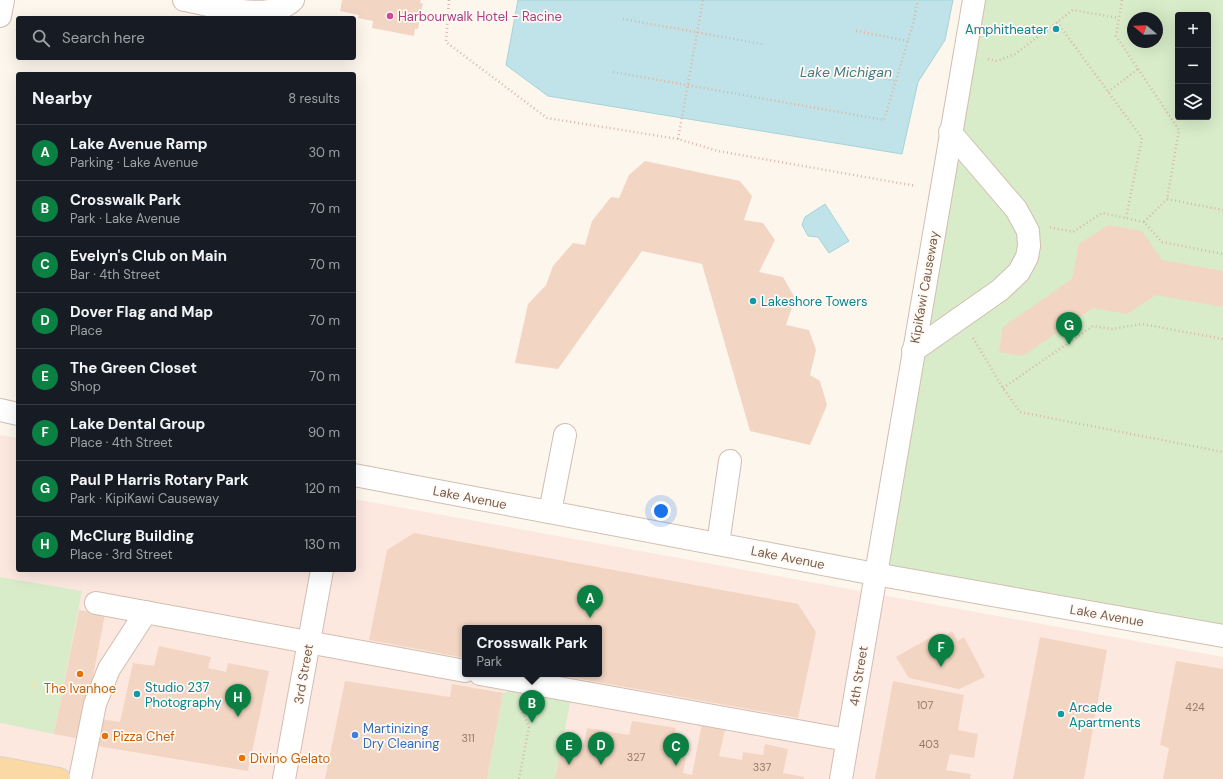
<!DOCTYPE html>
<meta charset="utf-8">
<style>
:root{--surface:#171b24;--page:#20242c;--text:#f1f3f6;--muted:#9ea1a6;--line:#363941;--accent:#0b8043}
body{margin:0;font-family:"DM Sans",sans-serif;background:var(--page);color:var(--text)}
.controls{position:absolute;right:12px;top:12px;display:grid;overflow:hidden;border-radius:4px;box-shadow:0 4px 16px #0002}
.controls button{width:36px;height:36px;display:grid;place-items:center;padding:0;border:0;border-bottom:1px solid var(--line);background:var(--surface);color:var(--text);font:20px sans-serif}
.compass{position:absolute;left:1127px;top:12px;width:36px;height:36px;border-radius:50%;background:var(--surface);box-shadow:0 4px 16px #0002;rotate:289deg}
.you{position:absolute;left:661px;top:511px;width:14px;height:14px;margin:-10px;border:3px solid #fff;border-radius:50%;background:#1a73e8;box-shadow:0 0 0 6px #1a73e833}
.badge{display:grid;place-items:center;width:26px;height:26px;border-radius:50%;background:var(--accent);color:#fff;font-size:13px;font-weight:700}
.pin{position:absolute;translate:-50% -33px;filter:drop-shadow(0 1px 2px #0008)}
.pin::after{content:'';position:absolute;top:21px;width:14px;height:12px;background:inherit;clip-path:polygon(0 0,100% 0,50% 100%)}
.popup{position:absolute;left:462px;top:625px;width:140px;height:52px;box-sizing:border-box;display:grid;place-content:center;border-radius:4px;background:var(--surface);filter:drop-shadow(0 1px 3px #0005);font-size:13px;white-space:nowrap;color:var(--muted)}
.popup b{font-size:15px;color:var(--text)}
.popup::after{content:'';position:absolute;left:50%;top:100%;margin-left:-8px;border:8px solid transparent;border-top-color:var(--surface)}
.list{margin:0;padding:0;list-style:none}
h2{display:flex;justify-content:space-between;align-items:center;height:52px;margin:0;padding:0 16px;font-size:17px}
h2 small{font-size:13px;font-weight:400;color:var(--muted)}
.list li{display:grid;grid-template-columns:26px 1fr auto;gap:12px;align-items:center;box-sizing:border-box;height:56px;padding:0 16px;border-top:1px solid var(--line)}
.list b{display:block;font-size:15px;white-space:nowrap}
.list p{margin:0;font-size:13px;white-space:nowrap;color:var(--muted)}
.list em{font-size:13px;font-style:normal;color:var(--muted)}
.icon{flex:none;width:22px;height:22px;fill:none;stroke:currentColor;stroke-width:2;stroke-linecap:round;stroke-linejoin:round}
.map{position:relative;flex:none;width:1223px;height:779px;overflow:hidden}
.search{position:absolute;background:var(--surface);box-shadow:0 4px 16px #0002;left:16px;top:16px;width:340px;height:44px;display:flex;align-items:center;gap:10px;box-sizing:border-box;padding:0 14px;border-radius:4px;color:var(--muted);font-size:15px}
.panel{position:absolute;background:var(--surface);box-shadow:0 4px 16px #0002;left:16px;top:72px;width:340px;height:500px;border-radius:4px}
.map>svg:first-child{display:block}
.commercial{fill:#fde8e0;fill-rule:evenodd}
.green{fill:#d8ecc9;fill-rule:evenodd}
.water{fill:#bfe3e8;stroke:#a5d3da}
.building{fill:#f3d5c3}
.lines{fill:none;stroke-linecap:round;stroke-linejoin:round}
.minor-casing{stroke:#d1beb0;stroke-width:24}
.major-casing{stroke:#dad1cd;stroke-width:24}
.path{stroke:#d9b8a5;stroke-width:2.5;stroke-dasharray:1 3;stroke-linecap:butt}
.minor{stroke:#fff;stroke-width:22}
.major{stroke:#fbd9a5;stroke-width:22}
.hotel-dot{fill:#d1479c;stroke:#fffaf3;stroke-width:1.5}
.culture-dot{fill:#0f9aa8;stroke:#fffaf3;stroke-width:1.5}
.food-dot{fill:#e8710a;stroke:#fffaf3;stroke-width:1.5}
.shop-dot{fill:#3f7fe0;stroke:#fffaf3;stroke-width:1.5}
.labels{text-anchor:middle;stroke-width:3.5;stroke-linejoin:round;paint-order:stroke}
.number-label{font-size:11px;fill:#987a6a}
.hotel-label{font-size:13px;fill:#b23c85;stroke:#fffaf3;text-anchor:start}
.culture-label{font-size:13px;fill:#0d838f;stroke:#fffaf3;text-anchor:start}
.street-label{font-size:13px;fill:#7a5c4d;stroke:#fffaf3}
.food-label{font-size:13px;fill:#c56008;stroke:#fffaf3;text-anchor:start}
.shop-label{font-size:13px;fill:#366cbe;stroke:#fffaf3;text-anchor:start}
.water-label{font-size:14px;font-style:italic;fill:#437c86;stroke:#fffaf3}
</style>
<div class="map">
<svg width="1223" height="779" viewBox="0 0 1223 779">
<rect width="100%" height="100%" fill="#fdf6ec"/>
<path class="commercial" d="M0 435 18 438V570H354V499L1223 657V779H0ZM465 628H599V674H465Z"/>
<g class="green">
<path d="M974 0H1223V636L875 574ZM1178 15H1208V117H1178ZM1133 18H1157V42H1133Z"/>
<polygon points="0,577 82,591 54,734 0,723"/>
<polygon points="516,689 571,699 555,779 487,779 503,693"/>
</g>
<g class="water">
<polygon points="518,0 953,0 945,40 918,82 902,154 548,96 506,65"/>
<polygon points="825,204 849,241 829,253 818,237 808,236 802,225 805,217"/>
</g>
<g class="building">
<polygon points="342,0 421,0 420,3 423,3 418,29 415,29 414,36 372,28 373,21 358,18 359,15 340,11"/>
<polygon points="645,161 740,181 752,196 744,220 763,223 775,240 759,272 783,277 795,298 786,325 809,330 816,350 810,375 820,381 827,405 810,445 750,431 702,264 642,251 558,369 515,363 528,304 546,285 553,266 573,243 585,245 592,221 611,197 619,198 629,175"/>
<polygon points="1108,225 1142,231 1162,260 1223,271 1223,307 1156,295 1127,314 1093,308 1023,356 999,352 1003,327 1072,279 1079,244"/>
<polygon points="414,533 798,604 816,632 798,718 559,675 599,674 599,628 465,628 465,658 369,640 387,550"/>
<polygon points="79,610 105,614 81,739 54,734"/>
<polygon points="952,631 958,641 964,637 985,677 959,689 909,678 896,657 938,633 942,638"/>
<polygon points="1040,637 1107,650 1084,779 1013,779"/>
<polygon points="159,646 211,657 208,668 226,672 228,663 269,671 248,771 91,745 101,719 120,722 133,663 154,666"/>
<polygon points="1176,661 1223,669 1223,779 1163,779 1169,748 1160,745"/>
<polygon points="345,681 450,697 452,684 503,693 487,779 325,779"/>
<polygon points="893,681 964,695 958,730 978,734 974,758 950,754 946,770 971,774 970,779 875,779"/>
<polygon points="632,721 676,728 670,756 686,758 683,773 692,775 702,723 726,726 719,756 742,760 743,752 763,755 765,744 788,749 783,773 804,777 804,779 555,779 562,746 582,750 587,728 629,735"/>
</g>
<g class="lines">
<g class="minor-casing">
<g id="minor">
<path d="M184 0C214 5 269 24 293 0"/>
<polyline points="0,16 3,0"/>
<polyline points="913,351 1000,290 1019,272 1027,257 1029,246 1028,231 1016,209 950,132"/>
<polyline points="0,410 18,414"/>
<polyline points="354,475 875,574 1223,636"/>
<polyline points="550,512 565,435"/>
<polyline points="718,544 730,461"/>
<polyline points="96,603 465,671"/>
<polyline points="480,674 847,740"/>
<polyline points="80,779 95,704 109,669 146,612"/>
<polyline points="284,779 322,570"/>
<polyline points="841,779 974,0"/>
</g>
</g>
<g class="major-casing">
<polyline id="major" points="0,768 59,779"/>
</g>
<g class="path">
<polyline points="449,0 446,42 547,118 678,139 718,151 916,186"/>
<polyline points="1122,0 1116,36 1179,130 1167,199 1223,210"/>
<polyline points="623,19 762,44"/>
<polyline points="1057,22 1142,138 1126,218"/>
<polyline points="856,31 908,41"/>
<polyline points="988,59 997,61 1015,54 1073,10 1119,18"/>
<polyline points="613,72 884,120 913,24 918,0"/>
<polyline points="850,72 896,81"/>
<polyline points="1108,92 1138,69"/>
<polyline points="678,139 703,0"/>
<polyline points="1144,222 1167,199"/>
<polyline points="1050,227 1073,232 1102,213 1144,222 1162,242 1223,254"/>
<polyline points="973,338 1003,388 1020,412 1223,452"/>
<polyline points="1003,388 1093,326 1112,329 1142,324 1223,339"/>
<polyline points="519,779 529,727 520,706"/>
</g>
<use href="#minor" class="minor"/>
<use href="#major" class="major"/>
</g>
<circle class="hotel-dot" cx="390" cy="16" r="4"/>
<g class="culture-dot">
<circle cx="1056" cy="29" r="4"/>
<circle cx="753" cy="301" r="4"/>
<circle cx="137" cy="694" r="4"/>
<circle cx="1061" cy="714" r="4"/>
</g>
<g class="food-dot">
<circle cx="80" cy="674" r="4"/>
<circle cx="105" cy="736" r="4"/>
<circle cx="242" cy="758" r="4"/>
</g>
<circle class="shop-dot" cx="355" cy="735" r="4"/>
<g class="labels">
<g class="number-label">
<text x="925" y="709">107</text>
<text x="1195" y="711">424</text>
<text x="468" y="742">311</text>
<text x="929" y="748">403</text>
<text x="636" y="761">327</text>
<text x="762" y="771">337</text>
</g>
<g class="hotel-label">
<text x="398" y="21">Harbourwalk Hotel - Racine</text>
</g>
<g class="culture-label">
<text x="1048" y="34" text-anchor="end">Amphitheater</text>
<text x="761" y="306">Lakeshore Towers</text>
<text x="145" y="692">Studio 237<tspan x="145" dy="15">Photography</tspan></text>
<text x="1069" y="712">Arcade<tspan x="1069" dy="15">Apartments</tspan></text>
</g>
<g class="street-label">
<text transform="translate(924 287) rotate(-80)" y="5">KipiKawi Causeway</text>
<text transform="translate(470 497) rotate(11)" y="5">Lake Avenue</text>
<text transform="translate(788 557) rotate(11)" y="5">Lake Avenue</text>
<text transform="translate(1107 615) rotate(10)" y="5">Lake Avenue</text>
<text transform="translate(303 674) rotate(-80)" y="5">3rd Street</text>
<text transform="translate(858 676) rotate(-81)" y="5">4th Street</text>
</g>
<g class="food-label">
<text x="80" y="693" text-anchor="middle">The Ivanhoe</text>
<text x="113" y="741">Pizza Chef</text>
<text x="250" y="763">Divino Gelato</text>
</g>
<g class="shop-label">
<text x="363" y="733">Martinizing<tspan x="363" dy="15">Dry Cleaning</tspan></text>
</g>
<g class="water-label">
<text x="846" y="77">Lake Michigan</text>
</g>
</g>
</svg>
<div class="controls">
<button>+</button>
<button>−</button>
<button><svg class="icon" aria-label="layers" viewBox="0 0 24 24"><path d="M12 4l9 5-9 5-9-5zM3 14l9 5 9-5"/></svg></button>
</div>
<svg class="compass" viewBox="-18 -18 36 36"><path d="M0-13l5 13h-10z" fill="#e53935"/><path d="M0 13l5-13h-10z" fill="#9ea1a6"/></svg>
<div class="you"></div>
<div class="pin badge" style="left:590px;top:618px">A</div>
<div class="pin badge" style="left:532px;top:723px">B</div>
<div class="popup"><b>Crosswalk Park</b>Park</div>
<div class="pin badge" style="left:676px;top:766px">C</div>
<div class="pin badge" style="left:601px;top:765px">D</div>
<div class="pin badge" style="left:569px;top:765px">E</div>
<div class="pin badge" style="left:941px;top:667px">F</div>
<div class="pin badge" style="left:1069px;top:345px">G</div>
<div class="pin badge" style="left:238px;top:717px">H</div>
<div class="search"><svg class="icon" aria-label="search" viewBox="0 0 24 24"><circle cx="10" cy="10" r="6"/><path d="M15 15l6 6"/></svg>Search here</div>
<section class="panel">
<h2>Nearby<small>8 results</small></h2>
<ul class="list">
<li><span class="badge">A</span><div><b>Lake Avenue Ramp</b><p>Parking · Lake Avenue</p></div><em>30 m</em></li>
<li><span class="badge">B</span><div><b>Crosswalk Park</b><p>Park · Lake Avenue</p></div><em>70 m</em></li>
<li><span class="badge">C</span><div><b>Evelyn's Club on Main</b><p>Bar · 4th Street</p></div><em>70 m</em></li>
<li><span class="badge">D</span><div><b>Dover Flag and Map</b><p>Place</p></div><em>70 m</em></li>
<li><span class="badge">E</span><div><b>The Green Closet</b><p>Shop</p></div><em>70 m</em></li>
<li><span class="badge">F</span><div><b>Lake Dental Group</b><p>Place · 4th Street</p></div><em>90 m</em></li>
<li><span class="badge">G</span><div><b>Paul P Harris Rotary Park</b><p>Park · KipiKawi Causeway</p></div><em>120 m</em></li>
<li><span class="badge">H</span><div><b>McClurg Building</b><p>Place · 3rd Street</p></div><em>130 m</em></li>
</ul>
</section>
</div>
